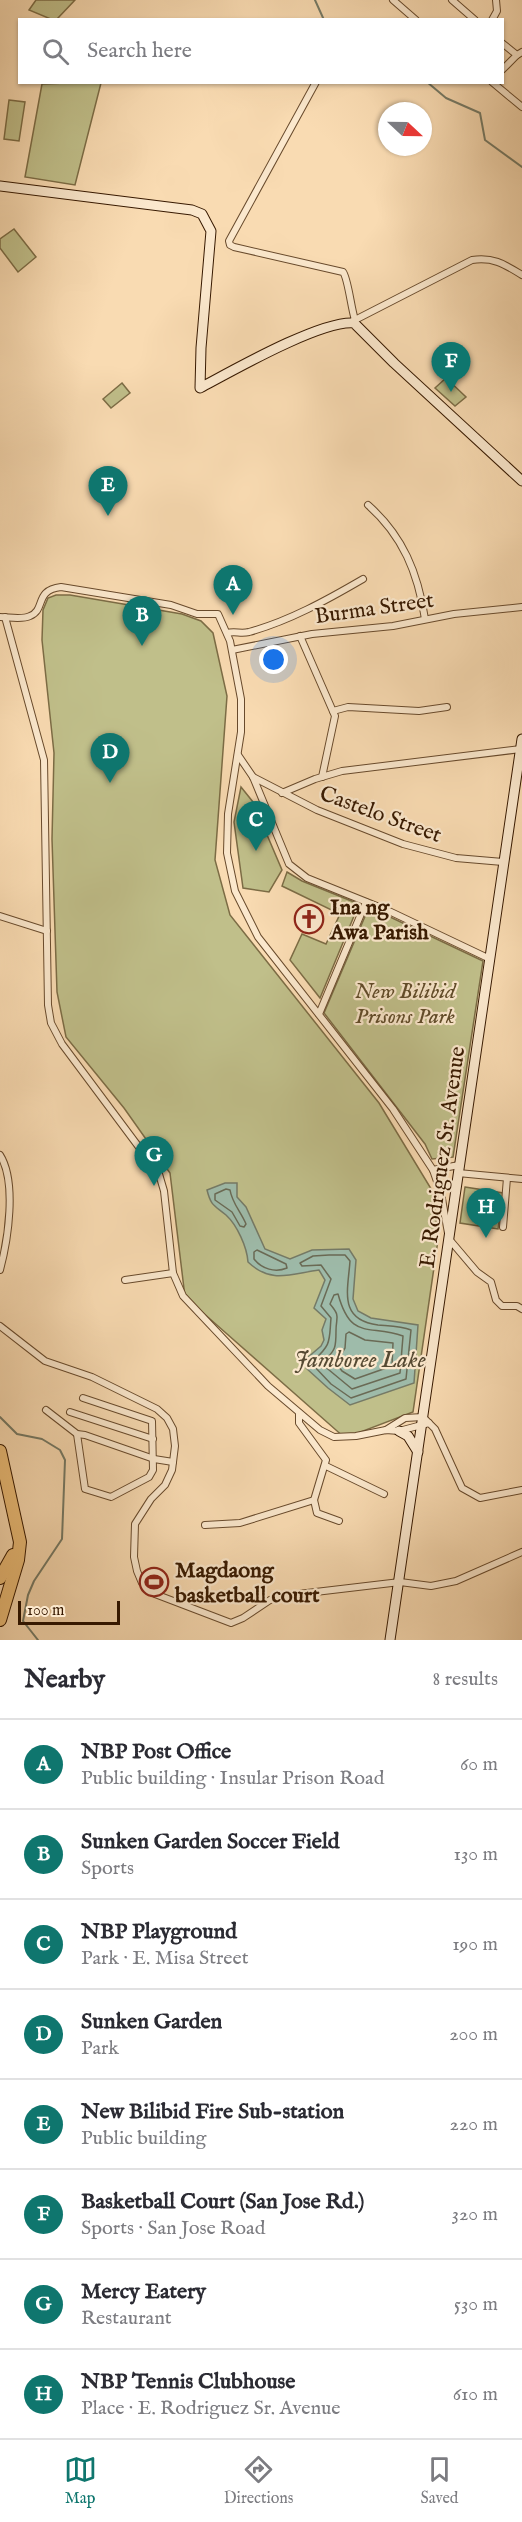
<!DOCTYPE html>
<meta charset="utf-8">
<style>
:root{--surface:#fff;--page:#f7f7f7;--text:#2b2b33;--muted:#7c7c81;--line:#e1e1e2;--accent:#0f766e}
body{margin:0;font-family:"IM FELL English",serif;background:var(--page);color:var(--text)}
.compass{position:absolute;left:378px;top:102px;width:54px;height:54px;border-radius:50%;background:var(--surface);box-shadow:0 2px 4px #0004;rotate:112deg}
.scale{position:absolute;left:18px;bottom:15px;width:102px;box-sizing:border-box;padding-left:6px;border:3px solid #371900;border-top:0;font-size:16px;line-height:21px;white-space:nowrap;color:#371900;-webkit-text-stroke:4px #fbe8cd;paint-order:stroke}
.you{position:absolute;left:274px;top:660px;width:21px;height:21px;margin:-15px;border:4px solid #fff;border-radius:50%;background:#1a73e8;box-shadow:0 0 0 9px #1a73e833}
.badge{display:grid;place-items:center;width:39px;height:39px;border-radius:50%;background:var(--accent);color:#fff;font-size:20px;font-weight:700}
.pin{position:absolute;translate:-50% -50px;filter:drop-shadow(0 2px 3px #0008)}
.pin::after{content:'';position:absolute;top:32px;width:21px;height:18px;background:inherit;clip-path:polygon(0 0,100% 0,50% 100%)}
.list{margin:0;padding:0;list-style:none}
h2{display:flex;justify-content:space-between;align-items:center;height:78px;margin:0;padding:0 24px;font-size:26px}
h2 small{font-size:20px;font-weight:400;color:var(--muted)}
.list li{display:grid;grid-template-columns:39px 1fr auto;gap:18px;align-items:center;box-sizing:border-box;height:90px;padding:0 24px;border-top:2px solid var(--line)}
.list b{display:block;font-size:22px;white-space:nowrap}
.list p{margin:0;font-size:20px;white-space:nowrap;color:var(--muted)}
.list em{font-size:20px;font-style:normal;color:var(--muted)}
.icon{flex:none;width:33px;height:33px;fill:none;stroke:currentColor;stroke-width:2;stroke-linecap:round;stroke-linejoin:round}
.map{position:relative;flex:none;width:522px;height:1640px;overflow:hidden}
.search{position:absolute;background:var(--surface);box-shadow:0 2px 4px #0004;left:18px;right:18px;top:18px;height:66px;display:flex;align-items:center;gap:15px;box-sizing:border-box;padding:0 21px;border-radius:0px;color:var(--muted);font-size:22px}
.sheet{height:798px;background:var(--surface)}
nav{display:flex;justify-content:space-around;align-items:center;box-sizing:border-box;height:84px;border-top:2px solid var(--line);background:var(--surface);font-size:16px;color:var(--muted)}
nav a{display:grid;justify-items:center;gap:3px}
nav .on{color:var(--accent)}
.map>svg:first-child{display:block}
.green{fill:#c0bf8a;stroke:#7c6c45;stroke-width:1.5}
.water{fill:#9ebbaa;stroke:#757a66;stroke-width:1.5}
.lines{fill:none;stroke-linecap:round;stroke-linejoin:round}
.shore{stroke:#6a6a55;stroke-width:1.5}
.stream{stroke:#757a66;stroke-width:2}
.street-casing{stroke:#684a2c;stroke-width:8}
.secondary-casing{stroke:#371900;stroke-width:11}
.highway-casing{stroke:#371900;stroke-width:14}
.street{stroke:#fbe8cd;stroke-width:6}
.secondary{stroke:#fbe8cd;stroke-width:9}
.highway{stroke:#ecbe79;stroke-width:12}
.labels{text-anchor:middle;stroke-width:4.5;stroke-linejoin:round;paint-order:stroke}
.street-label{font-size:22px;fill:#371900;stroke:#fbe8cd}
.poi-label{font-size:22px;font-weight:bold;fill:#371900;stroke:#fbe8cd;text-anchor:start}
.park-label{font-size:22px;font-style:italic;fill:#604b29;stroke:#fbe8cd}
.water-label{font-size:24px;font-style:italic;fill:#564a33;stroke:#fbe8cd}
</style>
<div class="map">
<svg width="522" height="1640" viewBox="0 0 522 1640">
<rect width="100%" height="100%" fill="#f9dbb2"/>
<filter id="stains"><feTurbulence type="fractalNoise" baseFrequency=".00333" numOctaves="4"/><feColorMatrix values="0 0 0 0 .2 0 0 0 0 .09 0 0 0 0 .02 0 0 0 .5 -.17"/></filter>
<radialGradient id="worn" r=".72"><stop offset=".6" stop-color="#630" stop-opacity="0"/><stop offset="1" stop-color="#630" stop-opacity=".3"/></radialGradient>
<g class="green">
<polygon points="36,0 75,0 57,19 53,20 29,10"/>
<polygon points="66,83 101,83 75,185 25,177 42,84"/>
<polygon points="9,100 25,102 19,141 4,139"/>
<polygon points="14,229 36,257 18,272 0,248 0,239"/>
<polygon points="446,378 466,397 455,406 435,388"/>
<polygon points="122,383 130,393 111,408 103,399"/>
<polygon points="56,595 70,595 182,614 201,621 213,633 227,696 215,860 230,915 379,1103 433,1192 438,1240 413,1412 345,1438 185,1297 170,1173 124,1108 66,1037 57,992 52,839 54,753 42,640 43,610 48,598"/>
<polygon points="241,787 253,802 282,870 269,892 243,888 234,822"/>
<polygon points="287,872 302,881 359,904 320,998 290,960 302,934 326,944 340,914 282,886"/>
<polygon points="369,907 483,961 453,1157 432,1159 425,1144 324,1013"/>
<polygon points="465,1187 503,1193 498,1229 460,1223"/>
</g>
<path class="water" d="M225 1183H237V1197L246 1207 265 1249 290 1259 312 1250 349 1249 356 1260 353 1299 358 1311 371 1318 418 1325 414 1383 350 1405 328 1388 306 1368 307 1358 321 1346 324 1340 322 1330 326 1319 314 1308 325 1280 319 1270C290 1274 271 1284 248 1262 247 1247 237 1225 226 1215 214 1205 211 1206 207 1190Z"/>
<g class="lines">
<g class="shore">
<path d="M226 1189 230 1190C232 1203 241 1212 246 1224L244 1227 240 1226 232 1212 215 1200V1194Z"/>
<path d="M257 1250 286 1264 287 1268C275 1273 262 1269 254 1259V1252Z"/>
<path d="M329 1255H345L350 1261C348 1290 338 1320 378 1325 389 1326 401 1326 411 1330L406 1379 351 1398 331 1384 313 1365V1361C332 1344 329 1341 331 1318L321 1306 331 1279 321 1265 302 1266 300 1263 313 1256Z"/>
<path d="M338 1294C351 1341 368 1324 403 1336L400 1373 352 1389 323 1365V1362C336 1350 336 1347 336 1331 336 1316 341 1317 330 1304L334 1295Z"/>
<polygon points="349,1332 365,1340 393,1343 392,1366 355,1379 342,1371 336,1363 345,1348 346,1334"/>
</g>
<g class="stream">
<polyline points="315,0 324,20"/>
<polyline points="427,82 446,98 480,113 485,140 522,167"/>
<polyline points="0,1417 17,1434 42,1439 60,1450 65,1460 62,1539 34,1581 28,1595 23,1621 38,1640"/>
</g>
<g class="street-casing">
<g id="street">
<polyline points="393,0 416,20"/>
<polyline points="452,0 475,20"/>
<polyline points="492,20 497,11 496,0"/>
<polyline points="502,43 517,55"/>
<polyline points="502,70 517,55 522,52"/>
<path d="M316 82 229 241 230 245 234 247 343 272C348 278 351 308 355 320"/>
<polyline points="492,82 522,107"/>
<path d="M353 321 472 260C494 257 504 264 522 275"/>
<path d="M368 505C403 536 418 573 425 619"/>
<path d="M0 617C9 617 22 620 30 616 46 610 34 590 61 587L171 605 197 614H218L230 641 241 699V732L228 814 227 853 235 891 258 937 393 1109 433 1170 441 1193 449 1239 477 1272 491 1282 496 1300 502 1306H517L522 1309"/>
<polyline points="5,617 44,760 48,1005 51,1023 62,1044 159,1174 164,1191 173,1273 183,1296 268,1386 320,1430 334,1437 356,1436 386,1430 399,1431 429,1423"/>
<path d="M227 633C235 631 241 634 249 632 289 621 327 600 363 579"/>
<polyline points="300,636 335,716 322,777"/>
<polyline points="232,650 312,634 393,626 454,614 522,607"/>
<polyline points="333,711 348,707 419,711 447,707"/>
<polyline points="238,755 253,777 289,864 307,878 389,911 490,959"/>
<polyline points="253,777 317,810 403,844 456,858 503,862"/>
<polyline points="282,793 315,779 342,771 521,749"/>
<polyline points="0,916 47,931"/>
<polyline points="319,1014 366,902"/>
<path d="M0 1155C17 1182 8 1240 0 1270"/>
<polyline points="433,1170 459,1165"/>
<polyline points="458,1173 522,1179"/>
<polyline points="503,1227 507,1178"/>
<polyline points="125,1280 173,1273"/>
<polyline points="0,1326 45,1361 92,1377 157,1409 167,1418 173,1429 175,1446 172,1470 165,1485 151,1499 135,1524 134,1557 137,1571 142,1583 155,1594 231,1623 243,1618 270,1600 290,1595 400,1582 431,1586 456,1581 522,1552"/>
<polyline points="46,1410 77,1434 85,1435 154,1459 173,1462"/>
<polyline points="70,1412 153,1439"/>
<polyline points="386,1430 405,1418 423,1417 435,1429 462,1488 480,1498 522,1490"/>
<polyline points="77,1434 85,1489 111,1497 149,1477 153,1470 152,1421 83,1398"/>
<polyline points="326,1466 384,1494"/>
<polyline points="314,1500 317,1513 339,1521"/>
<polyline points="205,1525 240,1523 314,1500 326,1460 299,1423 299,1413"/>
</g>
</g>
<g class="secondary-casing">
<g id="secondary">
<path d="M0 186 192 210 202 214 211 231 201 348 200 388C232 371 321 320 354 323L394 363 522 481"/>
<polyline points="399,1431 408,1436 418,1452"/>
<polyline points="390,1640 522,739"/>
</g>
</g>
<g class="highway-casing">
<g id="highway">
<polyline points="0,1451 20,1542 18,1560 0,1620"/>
<polyline points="0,1578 13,1555"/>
</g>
</g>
<use href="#street" class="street"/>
<use href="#secondary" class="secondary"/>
<use href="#highway" class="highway"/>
</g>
<defs>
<g id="church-ring" transform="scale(1.5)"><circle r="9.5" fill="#fbe8cd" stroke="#8f2418" stroke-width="1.5"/><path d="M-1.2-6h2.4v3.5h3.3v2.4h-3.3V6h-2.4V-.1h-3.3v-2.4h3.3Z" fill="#8f2418"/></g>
<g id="stadium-ring" transform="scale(1.5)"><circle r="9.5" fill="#fbe8cd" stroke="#8f2418" stroke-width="1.5"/><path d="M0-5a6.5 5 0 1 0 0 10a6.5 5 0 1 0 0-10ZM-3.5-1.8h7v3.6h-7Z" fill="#8f2418"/></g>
</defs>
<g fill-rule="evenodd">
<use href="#church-ring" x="309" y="919"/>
<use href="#stadium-ring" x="154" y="1582"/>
</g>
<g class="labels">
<g class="street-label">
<text transform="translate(374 607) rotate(-8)" y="8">Burma Street</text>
<text transform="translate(381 813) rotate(20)" y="8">Castelo Street</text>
<text transform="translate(441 1157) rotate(-82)" y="8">E. Rodriguez Sr. Avenue</text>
</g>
<g class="poi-label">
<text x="330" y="914">Ina ng<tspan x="330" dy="25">Awa Parish</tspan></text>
<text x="175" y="1577">Magdaong<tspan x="175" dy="25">basketball court</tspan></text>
</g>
<g class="park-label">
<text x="405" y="998">New Bilibid<tspan x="405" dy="25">Prisons Park</tspan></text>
</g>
<g class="water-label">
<text x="360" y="1367">Jamboree Lake</text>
</g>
</g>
<rect width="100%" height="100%" filter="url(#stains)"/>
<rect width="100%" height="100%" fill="url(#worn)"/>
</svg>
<svg class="compass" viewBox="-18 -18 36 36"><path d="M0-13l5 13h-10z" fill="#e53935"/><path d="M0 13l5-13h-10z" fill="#7c7c81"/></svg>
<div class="scale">100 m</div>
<div class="you"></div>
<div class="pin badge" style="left:233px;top:615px">A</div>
<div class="pin badge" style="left:142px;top:646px">B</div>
<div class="pin badge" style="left:256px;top:851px">C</div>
<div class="pin badge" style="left:110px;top:783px">D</div>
<div class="pin badge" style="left:108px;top:516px">E</div>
<div class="pin badge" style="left:451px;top:392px">F</div>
<div class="pin badge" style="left:154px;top:1186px">G</div>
<div class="pin badge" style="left:486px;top:1238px">H</div>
<div class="search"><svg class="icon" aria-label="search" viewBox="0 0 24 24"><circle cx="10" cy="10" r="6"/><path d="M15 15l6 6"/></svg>Search here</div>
</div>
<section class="sheet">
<h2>Nearby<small>8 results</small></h2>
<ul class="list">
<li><span class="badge">A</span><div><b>NBP Post Office</b><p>Public building · Insular Prison Road</p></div><em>60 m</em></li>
<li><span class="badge">B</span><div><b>Sunken Garden Soccer Field</b><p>Sports</p></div><em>130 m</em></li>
<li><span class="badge">C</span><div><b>NBP Playground</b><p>Park · E. Misa Street</p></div><em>190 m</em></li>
<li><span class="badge">D</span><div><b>Sunken Garden</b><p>Park</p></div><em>200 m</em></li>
<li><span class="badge">E</span><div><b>New Bilibid Fire Sub-station</b><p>Public building</p></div><em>220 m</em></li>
<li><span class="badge">F</span><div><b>Basketball Court (San Jose Rd.)</b><p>Sports · San Jose Road</p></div><em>320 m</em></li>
<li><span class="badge">G</span><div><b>Mercy Eatery</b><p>Restaurant</p></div><em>530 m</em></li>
<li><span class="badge">H</span><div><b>NBP Tennis Clubhouse</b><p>Place · E. Rodriguez Sr. Avenue</p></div><em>610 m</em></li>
</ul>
</section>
<nav>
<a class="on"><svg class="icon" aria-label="map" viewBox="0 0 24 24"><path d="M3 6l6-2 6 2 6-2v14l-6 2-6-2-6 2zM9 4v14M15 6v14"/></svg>Map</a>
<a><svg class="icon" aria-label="directions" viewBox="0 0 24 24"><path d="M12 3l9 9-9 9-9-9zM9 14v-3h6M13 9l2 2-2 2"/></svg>Directions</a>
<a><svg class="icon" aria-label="saved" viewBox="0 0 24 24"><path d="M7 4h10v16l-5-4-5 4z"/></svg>Saved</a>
</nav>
